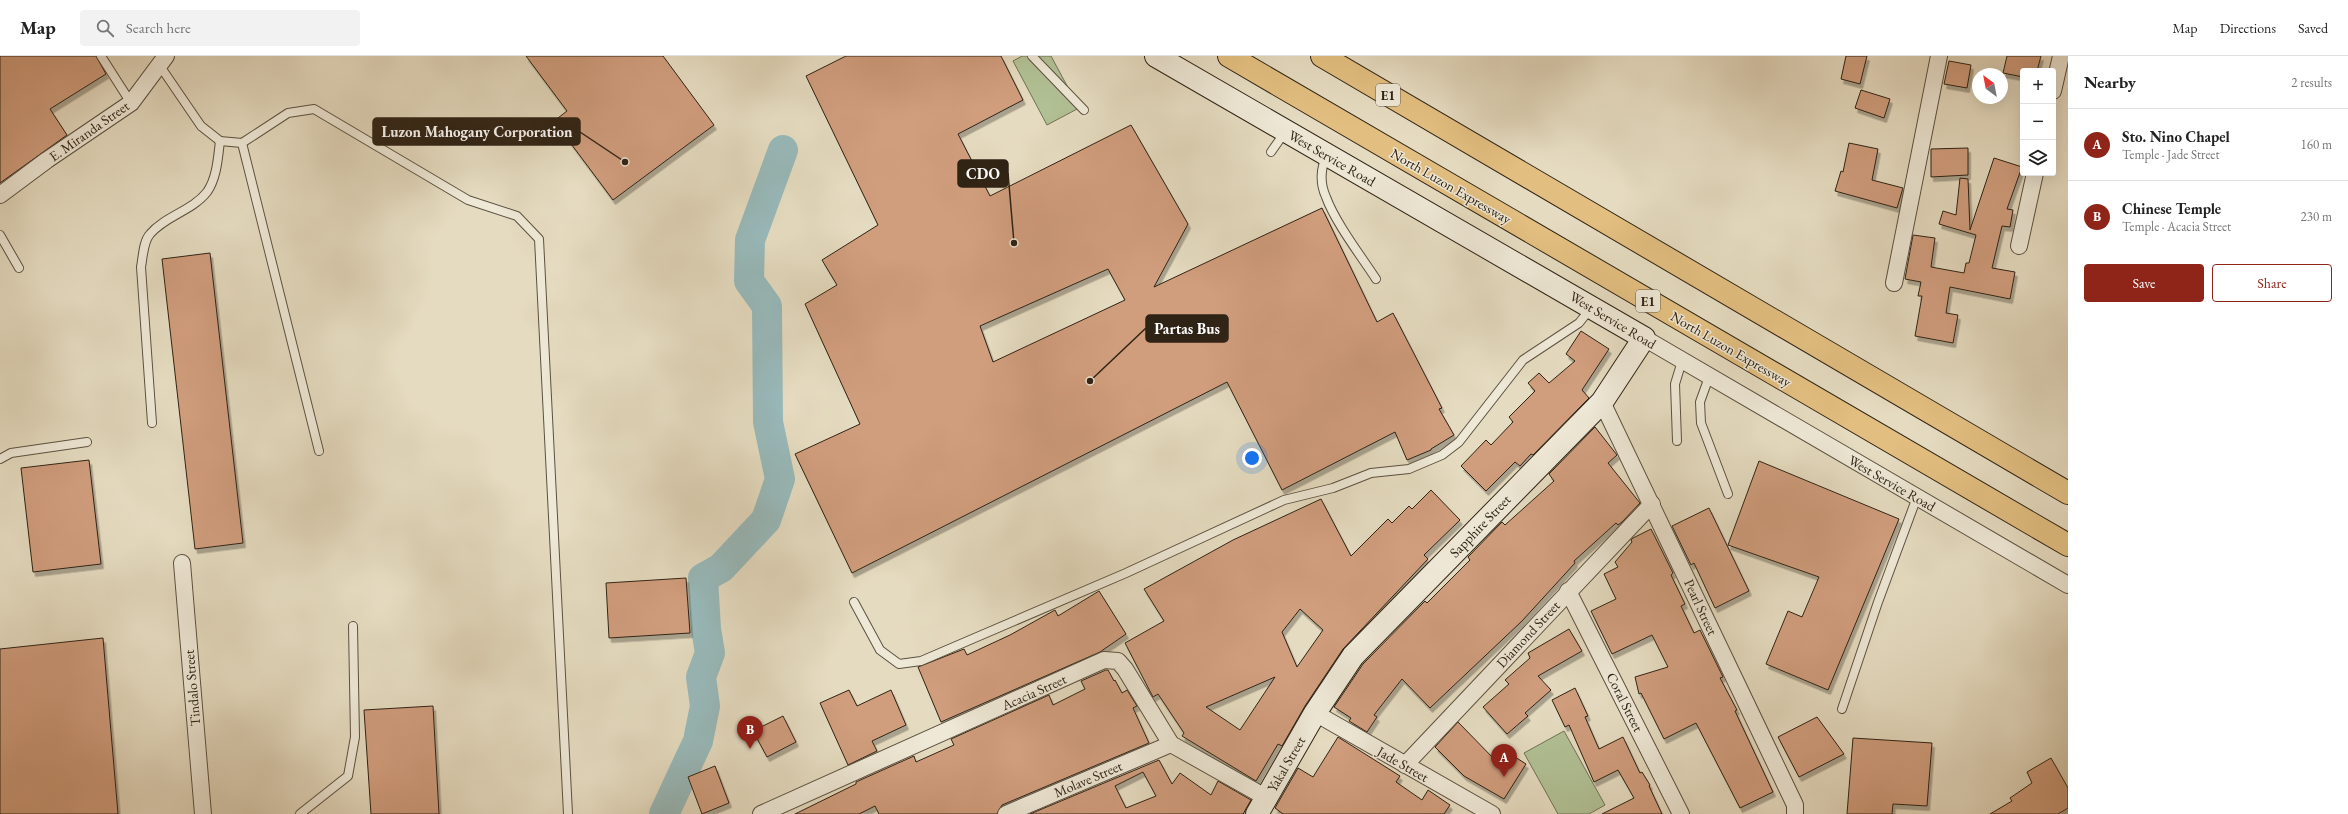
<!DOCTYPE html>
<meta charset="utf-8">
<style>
:root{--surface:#fff;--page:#f2f2f2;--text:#222;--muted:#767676;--line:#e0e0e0;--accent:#8f2418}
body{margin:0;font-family:"EB Garamond",serif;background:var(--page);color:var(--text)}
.controls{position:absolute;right:12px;top:12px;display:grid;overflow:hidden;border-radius:4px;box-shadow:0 4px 16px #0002}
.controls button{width:36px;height:36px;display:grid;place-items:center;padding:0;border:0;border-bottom:1px solid var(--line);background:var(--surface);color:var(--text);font:20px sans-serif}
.compass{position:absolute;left:1972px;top:12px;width:36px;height:36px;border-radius:50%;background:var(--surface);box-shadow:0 4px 16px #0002;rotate:328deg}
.you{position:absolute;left:1252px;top:402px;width:14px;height:14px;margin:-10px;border:3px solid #fff;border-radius:50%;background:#1a73e8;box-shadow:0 0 0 6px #1a73e833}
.badge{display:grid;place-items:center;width:26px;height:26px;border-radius:50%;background:var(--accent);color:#fff;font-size:13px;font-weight:700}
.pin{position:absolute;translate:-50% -33px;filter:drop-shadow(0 1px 2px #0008)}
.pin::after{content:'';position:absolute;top:21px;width:14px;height:12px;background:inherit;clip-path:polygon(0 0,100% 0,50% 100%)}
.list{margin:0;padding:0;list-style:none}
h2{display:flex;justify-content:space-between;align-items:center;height:52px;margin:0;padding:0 16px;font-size:17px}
h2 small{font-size:13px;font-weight:400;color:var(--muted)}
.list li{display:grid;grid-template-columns:26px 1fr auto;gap:12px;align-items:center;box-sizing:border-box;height:72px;padding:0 16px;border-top:1px solid var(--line)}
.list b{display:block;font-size:15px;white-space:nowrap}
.list p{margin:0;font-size:13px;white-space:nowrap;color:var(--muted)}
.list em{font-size:13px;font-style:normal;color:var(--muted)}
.actions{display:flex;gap:8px;padding:12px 16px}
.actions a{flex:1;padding:9px 0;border:1px solid var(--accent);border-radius:4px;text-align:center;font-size:14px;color:var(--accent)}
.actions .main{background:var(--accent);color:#fff}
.icon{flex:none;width:22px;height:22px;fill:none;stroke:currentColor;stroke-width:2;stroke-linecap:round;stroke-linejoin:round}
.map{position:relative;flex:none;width:2068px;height:758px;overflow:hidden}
header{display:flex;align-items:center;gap:24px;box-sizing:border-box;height:56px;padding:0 20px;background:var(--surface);border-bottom:1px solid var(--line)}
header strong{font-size:19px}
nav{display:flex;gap:22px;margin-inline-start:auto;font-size:14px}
.search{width:280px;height:36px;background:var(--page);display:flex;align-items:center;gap:10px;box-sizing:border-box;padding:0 14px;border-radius:4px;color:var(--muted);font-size:15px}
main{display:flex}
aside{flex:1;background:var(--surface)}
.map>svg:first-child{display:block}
.green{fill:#b1c195;stroke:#707255}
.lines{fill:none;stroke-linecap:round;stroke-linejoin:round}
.river{stroke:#98b9ba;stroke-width:30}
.building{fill:#d09d7d;stroke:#2f2315;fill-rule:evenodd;filter:url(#shadow)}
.lane-casing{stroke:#5c5140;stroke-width:10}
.street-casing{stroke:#5c5140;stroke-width:18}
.secondary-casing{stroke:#2f2315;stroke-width:24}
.highway-casing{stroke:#2f2315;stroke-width:24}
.lane{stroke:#eee8d6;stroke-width:8}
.street{stroke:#eee8d6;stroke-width:16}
.secondary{stroke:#eee8d6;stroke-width:22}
.highway{stroke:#e2be80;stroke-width:22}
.labels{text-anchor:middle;stroke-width:3;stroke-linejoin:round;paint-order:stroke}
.shield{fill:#eee8d6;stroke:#685e4f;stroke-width:1}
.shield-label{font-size:13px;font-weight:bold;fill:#2f2315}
.street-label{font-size:14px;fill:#2f2315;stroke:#eee8d6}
.leader{fill:none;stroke:#2f2315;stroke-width:1.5}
.callout-dot{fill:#2f2315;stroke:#eee8d6;stroke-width:1.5}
.callout{fill:#2f2315;stroke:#2f2315;stroke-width:1.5}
.callout-label{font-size:15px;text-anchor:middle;font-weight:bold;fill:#fff}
</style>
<header>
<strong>Map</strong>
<div class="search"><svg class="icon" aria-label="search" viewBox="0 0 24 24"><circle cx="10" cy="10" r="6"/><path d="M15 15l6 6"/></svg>Search here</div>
<nav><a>Map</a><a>Directions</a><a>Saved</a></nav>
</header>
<main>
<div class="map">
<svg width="2068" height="758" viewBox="0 0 2068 758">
<defs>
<filter id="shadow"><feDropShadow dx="2.5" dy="4.5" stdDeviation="0" flood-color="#0004"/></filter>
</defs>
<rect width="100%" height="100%" fill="#e5dbc0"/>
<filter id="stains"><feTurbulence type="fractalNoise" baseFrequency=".005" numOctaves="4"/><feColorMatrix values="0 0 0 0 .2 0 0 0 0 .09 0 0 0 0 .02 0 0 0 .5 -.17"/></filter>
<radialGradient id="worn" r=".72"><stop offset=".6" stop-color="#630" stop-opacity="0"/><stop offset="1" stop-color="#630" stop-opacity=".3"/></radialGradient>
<g class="green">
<polygon points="1022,0 1051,0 1079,52 1047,69 1013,5"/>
<polygon points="1564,675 1605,749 1589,758 1558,758 1524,697"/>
</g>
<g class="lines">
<polyline class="river" points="664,758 698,685 705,650 701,621 710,597 706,573 703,522 721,512 766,464 780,423 768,366 767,250 749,225 750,184 783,94"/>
</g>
<g class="building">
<polygon points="0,0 96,0 106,18 50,53 67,79 0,127"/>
<polygon points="526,0 663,0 714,69 613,144 554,65 567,55"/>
<path d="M846 0H1001L1023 44 958 78 990 140 1131 69 1188 168 1154 231 1322 152 1377 266 1393 257 1442 352 1439 353 1454 379 1431 393V394L1407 404 1395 376 1282 434 1227 326 852 517 795 398 860 368 805 248 837 229 822 204 878 169 806 20ZM1108 213 1125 244 993 306 980 270Z"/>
<polygon points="1846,0 1867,0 1860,28 1841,23"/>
<polygon points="2007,0 2041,0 2037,15 2023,15 2023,21 2003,17"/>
<polygon points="1949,5 1971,9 1967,32 1944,28"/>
<polygon points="1861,34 1890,43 1884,62 1855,52"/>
<polygon points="1849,87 1878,93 1872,124 1903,132 1897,152 1835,135 1841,115 1843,116"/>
<polygon points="1968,92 1968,119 1931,121 1931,93"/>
<polygon points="1994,102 2022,111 2007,153 2013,154 2010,171 2002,170 1992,212 2015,216 2010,243 1950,231 1946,257 1958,259 1953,287 1915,280 1922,240 1918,240 1921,226 1905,223 1913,179 1935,182 1931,211 1964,217 1966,207 1969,207 1976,179 1939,168 1943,155 1956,159 1960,122 1968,123 1970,174"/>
<polygon points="210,197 243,487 195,493 162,203"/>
<polygon points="1581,275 1609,293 1582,334 1589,342 1533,399 1531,398 1520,410 1515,406 1486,435 1461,410 1486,384 1491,389 1513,366 1509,361 1535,335 1528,327 1539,317 1549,327 1575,305 1566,298"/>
<polygon points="1595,371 1617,399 1608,407 1640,447 1622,466 1618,469 1616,467 1574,505 1575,507 1522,565 1430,652 1402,623 1374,659 1377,661 1367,676 1349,665 1351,662 1334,651 1363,608 1425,545 1427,547 1470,504 1468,501 1502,466 1505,469 1554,425 1549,418"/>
<polygon points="89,404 101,508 33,516 21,412"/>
<polygon points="1759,405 1899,463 1828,634 1766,608 1788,555 1802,561 1819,521 1728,489"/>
<path d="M1431 434 1460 464 1424 499 1428 503 1343 593 1305 650 1282 690 1278 688 1256 725 1182 680 1184 677 1158 638 1153 641 1125 587 1164 565 1144 533 1233 484 1321 443 1351 500 1388 463 1392 467 1409 450 1412 453ZM1300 553 1323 574 1297 611 1282 576ZM1275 621 1240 674 1206 651Z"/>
<polygon points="1709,452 1749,535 1715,552 1694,507 1691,509 1672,470"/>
<polygon points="1651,473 1673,517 1671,519 1685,548 1681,550 1694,577 1700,574 1723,621 1720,622 1737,654 1735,655 1773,736 1740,752 1696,667 1664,683 1641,637 1639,638 1635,621 1668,611 1652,579 1612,598 1591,555 1616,543 1604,518 1618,511 1615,506 1632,486 1631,484 1633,482"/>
<polygon points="686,522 690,577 609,582 606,527"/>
<polygon points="1099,535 1126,578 1100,596 941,666 918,611 964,593 967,599 1010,579 1055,554 1058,560"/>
<polygon points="1569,573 1582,595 1538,620 1551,634 1525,657 1528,660 1507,678 1483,651 1509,628 1505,624 1530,602 1528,597"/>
<polygon points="103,582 118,758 0,758 0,593"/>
<polygon points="1106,614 1108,614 1114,625 1115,624 1122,637 1127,634 1137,650 1133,652 1149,687 1002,749 997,758 879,758 875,750 859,758 795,758 856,728 856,726 914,700 916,706 954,689 951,683 1049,639 1053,649 1085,633 1081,625"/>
<polygon points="1575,632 1588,660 1585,661 1599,693 1623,681 1640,717 1642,716 1650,729 1649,730 1662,758 1602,758 1634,742 1618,714 1594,726 1569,669 1565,671 1552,644"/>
<polygon points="849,634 857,650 891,634 906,669 872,685 877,695 848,709 820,647"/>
<polygon points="433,650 439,758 371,758 364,654"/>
<polygon points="783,660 796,686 767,701 753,675"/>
<polygon points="1817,661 1844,698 1799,721 1778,681"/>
<polygon points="1458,666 1497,706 1504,694 1526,708 1504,743 1464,720 1435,691"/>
<polygon points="1338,681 1400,720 1396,726 1422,744 1428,734 1450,749 1444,758 1283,758 1275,752 1298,712 1313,721"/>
<polygon points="1853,682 1932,687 1927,750 1893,748 1892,758 1847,758"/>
<polygon points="2051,702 2068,732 2068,752 2058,758 1990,758 2012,745 2010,742 2032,727 2027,716"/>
<path d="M1159 704 1172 728 1180 717 1211 739 1218 725 1251 744 1243 758H1030ZM1143 716 1156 740 1126 752 1115 730Z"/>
<polygon points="715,710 729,747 702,758 688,721"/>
</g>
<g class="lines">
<g class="lane-casing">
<g id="lane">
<polyline points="101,0 131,47"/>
<polyline points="1032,0 1084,54"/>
<polyline points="160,10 201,70 220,85 242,87 288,57 314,53 468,144 517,160 539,183 568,758"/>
<polyline points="242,87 319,395"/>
<polyline points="1271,96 1285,76"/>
<path d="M1327 100C1320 112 1320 128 1326 141 1335 166 1361 200 1376 223"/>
<polyline points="0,179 19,212"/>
<polyline points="1709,321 1700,346 1701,367 1728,438"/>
<path d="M152 367 141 211C143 201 143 186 150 178 165 160 192 155 207 136 217 122 218 101 220 85"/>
<polyline points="1677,385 1675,328 1682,305"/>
<polyline points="0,403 11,397 87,386"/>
<polyline points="854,546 880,594 899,608 921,605 1126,517 1284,444 1333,432 1371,417 1409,413 1442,399 1459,386 1523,304 1579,267 1591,252"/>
<polyline points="1842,653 1878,546 1917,441"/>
<polyline points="300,758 348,720 355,681 353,570"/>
</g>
</g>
<g class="street-casing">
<g id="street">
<polyline points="2053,35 2061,0"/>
<polyline points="0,139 47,104 131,47 166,0"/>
<polyline points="2019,190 2035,117"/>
<polyline points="1894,227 1939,0"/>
<polyline points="1644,282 2068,529"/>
<polyline points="1602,346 1795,749 1795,758"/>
<polyline points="182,507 203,758"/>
<polyline points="1568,535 1681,758"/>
<polyline points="1315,657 1492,758"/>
<polyline points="1405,709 1652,448"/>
<polyline points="761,758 1104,604 1118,605 1125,613 1171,688 1267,742"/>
<polyline points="1006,758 1171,688"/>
</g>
</g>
<g class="secondary-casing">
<polyline id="secondary" points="1156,0 1644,282 1602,346 1353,600 1315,657 1257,758"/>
</g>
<g class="highway-casing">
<g id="highway">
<polyline points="1229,0 2068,489"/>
<polyline points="1322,0 2068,437"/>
</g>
</g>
<use href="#lane" class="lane"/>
<use href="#street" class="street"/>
<use href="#secondary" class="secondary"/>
<use href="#highway" class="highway"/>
</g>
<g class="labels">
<g class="shield">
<rect x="1376" y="28" width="24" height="22" rx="3"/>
<rect x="1636" y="234" width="24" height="22" rx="3"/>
</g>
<g class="shield-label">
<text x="1388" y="44">E1</text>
<text x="1648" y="250">E1</text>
</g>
<g class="street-label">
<text transform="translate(89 75) rotate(-35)" y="5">E. Miranda Street</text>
<text transform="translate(1332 102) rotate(30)" y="5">West Service Road</text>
<text transform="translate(1451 130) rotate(30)" y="5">North Luzon Expressway</text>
<text transform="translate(1613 264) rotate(31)" y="5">West Service Road</text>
<text transform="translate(1731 293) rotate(30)" y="5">North Luzon Expressway</text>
<text transform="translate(1892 427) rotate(30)" y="5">West Service Road</text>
<text transform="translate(1480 470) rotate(-46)" y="5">Sapphire Street</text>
<text transform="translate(1701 551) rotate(65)" y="5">Pearl Street</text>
<text transform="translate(1528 578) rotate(-47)" y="5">Diamond Street</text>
<text transform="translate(192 632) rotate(-95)" y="5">Tindalo Street</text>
<text transform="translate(1034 636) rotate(-24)" y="5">Acacia Street</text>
<text transform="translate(1625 646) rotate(63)" y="5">Coral Street</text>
<text transform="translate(1286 708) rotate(-60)" y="5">Yakal Street</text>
<text transform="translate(1403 708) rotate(30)" y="5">Jade Street</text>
<text transform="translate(1088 723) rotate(-23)" y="5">Molave Street</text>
</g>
</g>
<path class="leader" d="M625 106L580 76M1014 187L1008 117M1090 325L1146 272"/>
<g class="callout-dot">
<circle cx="625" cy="106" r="4"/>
<circle cx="1014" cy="187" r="4"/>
<circle cx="1090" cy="325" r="4"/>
</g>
<g class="callout">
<rect x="373" y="62" width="207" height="27" rx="4"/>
<rect x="958" y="104" width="50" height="27" rx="4"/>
<rect x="1146" y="259" width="82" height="27" rx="4"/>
</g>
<g class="callout-label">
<text x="477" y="81">Luzon Mahogany Corporation</text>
<text x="983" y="123">CDO</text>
<text x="1187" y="278">Partas Bus</text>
</g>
<rect width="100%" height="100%" filter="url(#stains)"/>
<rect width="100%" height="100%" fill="url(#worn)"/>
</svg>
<div class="controls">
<button>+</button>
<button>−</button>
<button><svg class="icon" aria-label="layers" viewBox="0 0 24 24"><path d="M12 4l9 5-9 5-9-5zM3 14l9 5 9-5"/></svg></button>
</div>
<svg class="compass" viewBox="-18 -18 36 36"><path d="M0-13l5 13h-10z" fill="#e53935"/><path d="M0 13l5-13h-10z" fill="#767676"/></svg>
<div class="you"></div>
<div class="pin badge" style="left:1504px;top:721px">A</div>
<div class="pin badge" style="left:750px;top:693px">B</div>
</div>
<aside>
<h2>Nearby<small>2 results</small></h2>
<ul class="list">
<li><span class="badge">A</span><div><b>Sto. Nino Chapel</b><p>Temple · Jade Street</p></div><em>160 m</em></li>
<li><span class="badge">B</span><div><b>Chinese Temple</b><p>Temple · Acacia Street</p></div><em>230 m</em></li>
</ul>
<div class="actions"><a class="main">Save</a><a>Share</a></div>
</aside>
</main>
